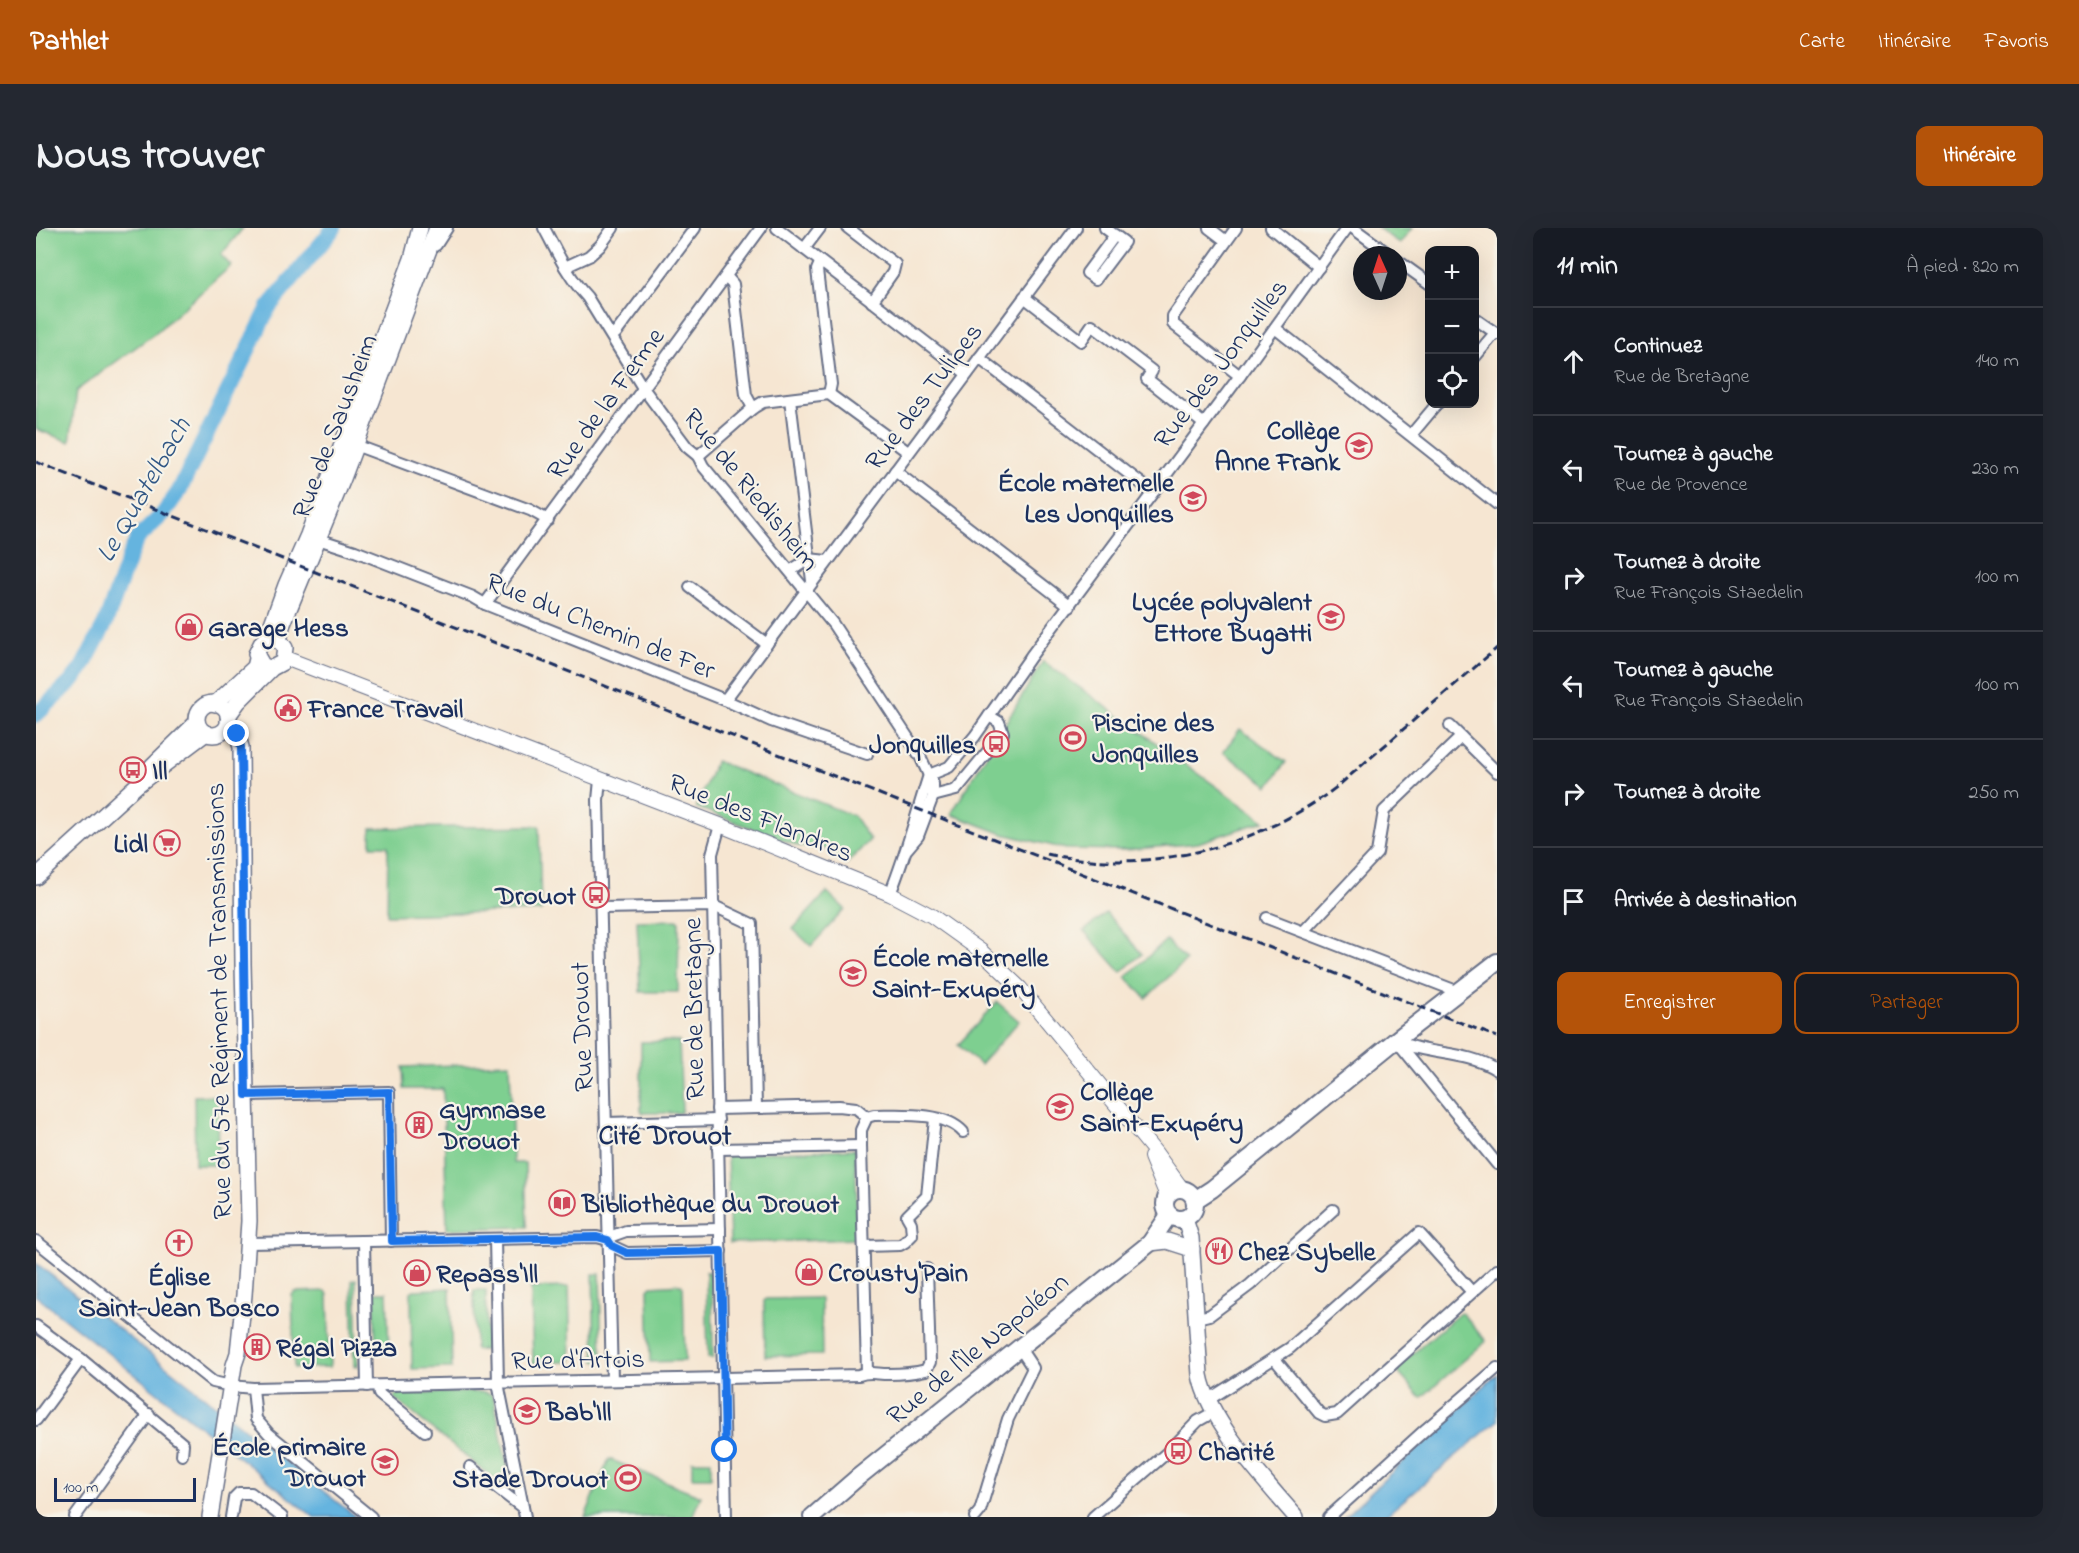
<!DOCTYPE html>
<html lang="fr">
<meta charset="utf-8">
<style>
:root{--surface:#171b24;--page:#242831;--text:#f1f3f6;--muted:#9ea1a6;--line:#363941;--accent:#b45309}
body{margin:0;font-family:"Indie Flower",sans-serif;background:var(--page);color:var(--text)}
.controls{position:absolute;right:18px;top:18px;display:grid;overflow:hidden;border-radius:12px;box-shadow:0 6px 24px #0002}
.controls button{width:54px;height:54px;display:grid;place-items:center;padding:0;border:0;border-bottom:2px solid var(--line);background:var(--surface);color:var(--text);font:30px sans-serif}
.compass{position:absolute;left:1317px;top:18px;width:54px;height:54px;border-radius:50%;background:var(--surface);box-shadow:0 6px 24px #0002;rotate:357deg}
.scale{position:absolute;left:18px;bottom:15px;width:142px;box-sizing:border-box;padding-left:6px;border:3px solid #1b2f5e;border-top:0;font-size:16px;line-height:21px;white-space:nowrap;color:#1b2f5e;-webkit-text-stroke:4px #f7f3e8;paint-order:stroke}
.stop{position:absolute;width:18px;height:18px;margin:-14px;border:4px solid #1a73e8;border-radius:50%;background:#fff}
.stop.end{background:#1a73e8;border-color:#fff;box-shadow:0 2px 6px #0008}
.list{margin:0;padding:0;list-style:none}
h2{display:flex;justify-content:space-between;align-items:center;height:78px;margin:0;padding:0 24px;font-size:26px}
h2 small{font-size:20px;font-weight:400;color:var(--muted)}
.list li{display:grid;grid-template-columns:39px 1fr auto;gap:18px;align-items:center;box-sizing:border-box;height:108px;padding:0 24px;border-top:2px solid var(--line)}
.list b{display:block;font-size:22px;white-space:nowrap}
.list p{margin:0;font-size:20px;white-space:nowrap;color:var(--muted)}
.list em{font-size:20px;font-style:normal;color:var(--muted)}
.actions{display:flex;gap:12px;padding:18px 24px}
.actions a{flex:1;padding:14px 0;border:2px solid var(--accent);border-radius:12px;text-align:center;font-size:21px;color:var(--accent)}
.actions .main{background:var(--accent);color:#fff}
.icon{flex:none;width:33px;height:33px;fill:none;stroke:currentColor;stroke-width:2;stroke-linecap:round;stroke-linejoin:round}
.map{position:relative;flex:none;width:1461px;height:1289px;overflow:hidden;border-radius:12px}
header{display:flex;align-items:center;gap:36px;box-sizing:border-box;height:84px;padding:0 30px;background:var(--accent);color:#fff}
header strong{font-size:28px}
nav{display:flex;gap:33px;margin-inline-start:auto;font-size:21px}
.intro{display:flex;align-items:center;justify-content:space-between;box-sizing:border-box;height:144px;padding:0 36px}
h1{margin:0;font-size:42px}
.button{padding:15px 27px;border-radius:12px;background:var(--accent);color:#fff;font-size:21px;font-weight:700}
main{display:flex;gap:36px;padding:0 36px}
aside{flex:1;background:var(--surface);border-radius:12px;box-shadow:0 6px 24px #0002}
.map>svg:first-child{display:block}
.green{fill:#7ecf90;stroke:#4c7f77;stroke-width:1.5}
.water{fill:#65b4df;stroke:#40729e;stroke-width:1.5}
.lines{fill:none;stroke-linecap:round;stroke-linejoin:round}
.river{stroke:#65b4df;stroke-width:16}
.minor-casing{stroke:#686f87;stroke-width:14}
.tertiary-casing{stroke:#686f87;stroke-width:16}
.secondary-casing{stroke:#686f87;stroke-width:18}
.primary-casing{stroke:#686f87;stroke-width:20}
.minor{stroke:#fff;stroke-width:10}
.tertiary{stroke:#fff;stroke-width:14}
.secondary{stroke:#fff;stroke-width:15}
.primary{stroke:#fff;stroke-width:16}
.rail{stroke:#1b2f5e;stroke-width:3;stroke-dasharray:9 4.5;stroke-linecap:butt}
.route{stroke:#1a73e8;stroke-width:8}
.labels{text-anchor:middle;stroke-width:4.5;stroke-linejoin:round;paint-order:stroke}
.street-label{font-size:27px;fill:#1b2f5e;stroke:#f7f3e8}
.poi-label{font-size:27px;font-weight:bold;fill:#1b2f5e;stroke:#f7f3e8;text-anchor:start}
.water-label{font-size:28px;font-style:italic;fill:#315785;stroke:#f7f3e8}
.neighbourhood-label{font-size:28px;font-weight:bold;fill:#1b2f5e;stroke:#f7f3e8}
</style>
<header>
<strong>Pathlet</strong>
<nav><a>Carte</a><a>Itinéraire</a><a>Favoris</a></nav>
</header>
<div class="intro"><h1>Nous trouver</h1><a class="button">Itinéraire</a></div>
<main>
<div class="map">
<svg width="1461" height="1289" viewBox="0 0 1461 1289">
<rect width="100%" height="100%" fill="#f7f3e8"/>
<filter id="ink" filterUnits="userSpaceOnUse"><feTurbulence type="fractalNoise" baseFrequency=".0167" numOctaves="2"/><feDisplacementMap in="SourceGraphic" scale="12" xChannelSelector="R" yChannelSelector="G"/><feConvolveMatrix kernelMatrix="1 2 1 2 8 2 1 2 1" color-interpolation-filters="sRGB"/></filter>
<filter id="wash" filterUnits="userSpaceOnUse"><feTurbulence type="fractalNoise" baseFrequency=".008" numOctaves="4" result="noise"/><feDisplacementMap in="SourceGraphic" scale="24" xChannelSelector="R" yChannelSelector="G"/><feGaussianBlur stdDeviation="1.35" result="paint"/><feColorMatrix in="noise" values="0 0 0 0 0 0 0 0 0 0 0 0 0 0 0 0 0 1.4 0 .05"/><feComposite in="paint" operator="in"/></filter>
<g filter="url(#wash)">
<rect width="100%" height="100%" fill="#f6e6d2"/>
<g class="green">
<polygon points="0,0 207,0 185,27 195,38 118,106 40,163 34,214 0,201"/>
<polygon points="1342,0 1376,0 1364,16"/>
<polygon points="1007,433 1228,593 1162,615 1091,622 1030,621 967,606 915,586"/>
<polygon points="1204,501 1250,534 1233,558 1187,524"/>
<polygon points="680,533 818,588 834,612 810,636 788,620 762,618 660,579"/>
<polygon points="503,598 505,683 351,687 352,618 335,618 335,600"/>
<polygon points="791,664 809,681 775,718 757,701"/>
<polygon points="1070,685 1106,726 1085,744 1048,703"/>
<polygon points="643,692 642,764 604,764 601,693"/>
<polygon points="1130,712 1150,733 1110,770 1090,749"/>
<polygon points="961,774 983,793 944,837 922,817"/>
<polygon points="643,813 646,882 644,885 607,885 605,882 605,814"/>
<polygon points="474,835 477,935 489,935 491,999 411,1001 407,861 368,861 367,839"/>
<polygon points="158,868 182,868 183,937 159,937"/>
<polygon points="819,921 822,1011 694,1015 691,926"/>
<polygon points="670,1044 676,1044 677,1130 672,1130"/>
<polygon points="557,1046 564,1046 566,1132 559,1133"/>
<polygon points="320,1051 322,1138 318,1138 316,1052"/>
<polygon points="645,1056 647,1059 649,1133 614,1134 612,1061 615,1058"/>
<polygon points="533,1059 535,1134 497,1135 495,1060"/>
<polygon points="414,1060 416,1140 376,1141 375,1064 378,1062"/>
<polygon points="438,1062 450,1062 451,1122 439,1122"/>
<polygon points="290,1063 292,1067 294,1139 258,1140 256,1067 259,1064"/>
<polygon points="338,1064 351,1064 353,1124 340,1124"/>
<polygon points="782,1070 785,1072 786,1127 729,1128 728,1073 730,1071"/>
<polygon points="1425,1084 1450,1113 1385,1170 1359,1141"/>
<polygon points="448,1164 455,1166 458,1172 475,1257 473,1260 469,1260 358,1170 359,1168 363,1165"/>
<polygon points="573,1231 665,1268 656,1289 549,1289"/>
<rect x="656" y="1233" width="19" height="16"/>
</g>
<g class="water">
<polygon points="0,1035 320,1289 278,1289 0,1068"/>
<polygon points="1461,1146 1461,1193 1348,1289 1308,1289"/>
</g>
<g class="lines">
<polyline class="river" points="0,487 35,454 46,440 69,396 95,324 102,310 127,286 143,263 233,79 298,0"/>
</g>
</g>
<g filter="url(#ink)">
<g class="lines">
<g class="minor-casing">
<g id="minor">
<path d="M508 0C521 24 532 49 551 69L607 160 651 219 662 228 667 238 797 396 884 528 897 556V568L882 608 871 621"/>
<polyline points="741,0 931,146"/>
<polyline points="812,0 859,36 857,44 836,74"/>
<polyline points="1069,0 1088,14 1060,51 1051,45 1079,7"/>
<polyline points="1173,0 1190,13"/>
<polyline points="1200,0 1137,88 1137,96 1204,148"/>
<polyline points="1235,0 1283,39"/>
<polyline points="1317,0 1354,27"/>
<polyline points="400,17 411,0"/>
<polyline points="768,21 784,0"/>
<polyline points="1362,33 1394,56"/>
<polyline points="784,35 781,42 795,156 793,166"/>
<polyline points="529,39 553,28 564,18 577,0"/>
<polyline points="690,48 697,56 710,167 717,180"/>
<polyline points="988,69 1045,113 1056,97 1116,143 1111,151 1168,196"/>
<polyline points="1438,90 1461,106"/>
<polyline points="1239,100 1461,276"/>
<polyline points="576,108 580,105 659,0"/>
<polyline points="943,130 1110,259"/>
<polyline points="1438,130 1459,105"/>
<polyline points="754,171 776,353"/>
<polyline points="1375,207 1401,176"/>
<polyline points="319,217 494,282 512,292"/>
<polyline points="662,228 717,180 727,174 793,166 872,224"/>
<polyline points="859,243 1034,378"/>
<polyline points="282,311 319,323 437,369 449,376 689,472 735,493 831,526"/>
<polyline points="754,343 773,331 791,333"/>
<polyline points="654,359 731,416"/>
<polyline points="449,376 725,0"/>
<polyline points="689,472 1040,0"/>
<polyline points="1414,498 1461,544"/>
<polyline points="893,547 913,539 939,508 995,428 1206,145 1311,0"/>
<polyline points="564,552 562,572 576,1152"/>
<polyline points="897,568 920,562 967,505 963,494 953,488"/>
<polyline points="684,597 676,626 690,1289"/>
<path d="M854 666C870 627 880 587 893 547"/>
<polyline points="565,680 678,678 716,696 720,880"/>
<polyline points="1231,690 1423,764"/>
<polyline points="1268,703 1341,625 1348,583 1425,509"/>
<polyline points="1360,812 1461,936"/>
<path d="M1361 813C1393 828 1430 822 1461 842"/>
<polyline points="210,867 353,864 355,1013"/>
<polyline points="681,881 803,878 820,880 831,889"/>
<polyline points="570,895 682,892"/>
<polyline points="682,921 825,918"/>
<polyline points="459,1011 462,1155 489,1289"/>
<polyline points="572,1012 576,1008 590,1003 684,1001"/>
<path d="M0 1013 177 1154 195 1158 217 1160 823 1147C833 1143 841 1146 852 1146 864 1146 878 1145 890 1142L894 1134 891 1041"/>
<polyline points="328,1013 331,1158"/>
<polyline points="212,1015 561,1009 572,1012 576,1018 591,1025 685,1023"/>
<polyline points="829,1018 864,1017 869,1014 876,1007 875,995 871,988 891,968 899,891"/>
<polyline points="1161,1090 1174,1087 1214,1057 1297,982"/>
<polyline points="0,1098 45,1131 147,1216 146,1227"/>
<polyline points="1238,1130 1283,1185 1289,1188 1301,1186 1461,1042"/>
<path d="M831 1144 825 918V902L831 889 838 887C864 887 908 883 927 904"/>
<polyline points="342,1158 343,1166 389,1203"/>
<polyline points="217,1160 220,1191 233,1206 335,1289"/>
<polyline points="1172,1172 1254,1120 1383,1005 1436,1064"/>
<polyline points="0,1192 45,1131"/>
<polyline points="434,1239 487,1280"/>
<polyline points="39,1289 113,1186"/>
<polyline points="195,1289 198,1270 203,1265 215,1265 246,1289"/>
<polyline points="939,1289 944,1283 972,1191 997,1140 983,1119"/>
<polyline points="1057,1289 1133,1223 1162,1193 1178,1184"/>
<polyline points="1293,1289 1390,1201 1461,1140"/>
</g>
</g>
<g class="tertiary-casing">
<g id="tertiary">
<polyline points="249,430 684,597 854,666 896,688 945,723 984,760 1119,924 1146,961"/>
<polyline points="1115,929 1131,968"/>
</g>
</g>
<g class="secondary-casing">
<g id="secondary">
<polyline points="230,412 250,357 272,307 376,31 384,0"/>
<polyline points="243,413 246,398 306,253 401,0"/>
<circle cx="177" cy="491" r="16"/>
<polyline points="179,476 219,439 221,431"/>
<path d="M192 488 202 474 236 440 247 434 249 420C244 411 236 409 226 414L220 426 227 438 236 440"/>
<polyline points="116,538 161,494"/>
<polyline points="0,649 101,557 170,505"/>
<path d="M1149 991 1155 1010 1164 1147C1172 1192 1229 1253 1260 1289"/>
<polyline points="1114,1015 1131,1013 1156,1021"/>
<polyline points="174,1289 198,1137 202,1125 208,1067 213,993 207,736 205,519 201,506 192,493"/>
</g>
</g>
<g class="primary-casing">
<g id="primary">
<circle cx="1144" cy="976" r="15"/>
<polyline points="1159,972 1176,961 1360,812 1461,734"/>
<polyline points="776,1289 821,1250 1114,1015 1133,987"/>
</g>
</g>
<use href="#minor" class="minor"/>
<use href="#tertiary" class="tertiary"/>
<use href="#secondary" class="secondary"/>
<use href="#primary" class="primary"/>
<g class="rail">
<polyline points="0,234 1461,809"/>
<path d="M1011 626C1112 647 1221 620 1302 558L1461 420"/>
</g>
</g>
</g>
<g class="lines" filter="url(#ink)">
<polyline class="route" points="201,506 205,519 210,867 353,864 356,1013 561,1009 572,1012 576,1018 591,1025 685,1023 689,1222"/>
</g>
<defs>
<g id="school-ring" transform="scale(1.35)"><circle r="9.5" fill="#f7f3e8" stroke="#d1495b" stroke-width="1.5"/><path d="M0-5L7-2L0 1L-7-2ZM-4 1L0 2.5L4 1V4Q0 6-4 4Z" fill="#d1495b"/></g>
<g id="shop-ring" transform="scale(1.35)"><circle r="9.5" fill="#f7f3e8" stroke="#d1495b" stroke-width="1.5"/><path d="M-5-2.5h2.3a2.7 3.5 0 0 1 5.4 0H5L5.5 6h-11ZM-1.5-2.5h3a1.5 2.3 0 0 0-3 0Z" fill="#d1495b"/></g>
<g id="civic-ring" transform="scale(1.35)"><circle r="9.5" fill="#f7f3e8" stroke="#d1495b" stroke-width="1.5"/><path d="M-.6-6.5H3V-4.5H.6V-3L4-1V1h2V6H-6V1h2V-1L-.6-3ZM-1.2 2.5V6h2.4V2.5Z" fill="#d1495b"/></g>
<g id="stadium-ring" transform="scale(1.35)"><circle r="9.5" fill="#f7f3e8" stroke="#d1495b" stroke-width="1.5"/><path d="M0-5a6.5 5 0 1 0 0 10a6.5 5 0 1 0 0-10ZM-3.5-1.8h7v3.6h-7Z" fill="#d1495b"/></g>
<g id="bus-ring" transform="scale(1.35)"><circle r="9.5" fill="#f7f3e8" stroke="#d1495b" stroke-width="1.5"/><path d="M-5-6H5V4H4V6H2V4H-2V6H-4V4H-5ZM-3.5-4V0h7V-4ZM-3.5 1.2v1.5H-2V1.2ZM2 1.2v1.5H3.5V1.2Z" fill="#d1495b"/></g>
<g id="supermarket-ring" transform="scale(1.35)"><circle r="9.5" fill="#f7f3e8" stroke="#d1495b" stroke-width="1.5"/><path d="M-6-5.5h2.5l.6 2H6L4.5 2H-2.5L-4.4-4H-6ZM-1.5 3.2a1.3 1.3 0 1 0 .1 0ZM3 3.2a1.3 1.3 0 1 0 .1 0Z" fill="#d1495b"/></g>
<g id="building-ring" transform="scale(1.35)"><circle r="9.5" fill="#f7f3e8" stroke="#d1495b" stroke-width="1.5"/><path d="M-4-6H4V6H1V3H-1V6H-4ZM-2.5-4.3h1.7v1.8h-1.7ZM.8-4.3h1.7v1.8H.8ZM-2.5-1h1.7V.8h-1.7ZM.8-1h1.7V.8H.8Z" fill="#d1495b"/></g>
<g id="library-ring" transform="scale(1.35)"><circle r="9.5" fill="#f7f3e8" stroke="#d1495b" stroke-width="1.5"/><path d="M-6-4Q-3-5.5-.7-3.5V5Q-3 3-6 4ZM6-4Q3-5.5 .7-3.5V5Q3 3 6 4Z" fill="#d1495b"/></g>
<g id="church-ring" transform="scale(1.35)"><circle r="9.5" fill="#f7f3e8" stroke="#d1495b" stroke-width="1.5"/><path d="M-1.2-6h2.4v3.5h3.3v2.4h-3.3V6h-2.4V-.1h-3.3v-2.4h3.3Z" fill="#d1495b"/></g>
<g id="restaurant-ring" transform="scale(1.35)"><circle r="9.5" fill="#f7f3e8" stroke="#d1495b" stroke-width="1.5"/><path d="M-5-6h1v4h1v-4h1v4h1v-4h1v5L-1.5 .5V6h-2V.5L-5-1ZM5-6V6H3V1.5H1.5Q1.5-4 5-6Z" fill="#d1495b"/></g>
</defs>
<g fill-rule="evenodd">
<use href="#school-ring" x="1323" y="218"/>
<use href="#school-ring" x="1157" y="270"/>
<use href="#school-ring" x="1295" y="389"/>
<use href="#shop-ring" x="153" y="399"/>
<use href="#civic-ring" x="252" y="480"/>
<use href="#stadium-ring" x="1037" y="510"/>
<use href="#bus-ring" x="960" y="516"/>
<use href="#bus-ring" x="97" y="542"/>
<use href="#supermarket-ring" x="131" y="615"/>
<use href="#bus-ring" x="560" y="667"/>
<use href="#school-ring" x="817" y="745"/>
<use href="#school-ring" x="1024" y="879"/>
<use href="#building-ring" x="383" y="897"/>
<use href="#library-ring" x="526" y="975"/>
<use href="#church-ring" x="143" y="1015"/>
<use href="#restaurant-ring" x="1183" y="1023"/>
<use href="#shop-ring" x="773" y="1044"/>
<use href="#shop-ring" x="381" y="1045"/>
<use href="#building-ring" x="221" y="1119"/>
<use href="#school-ring" x="491" y="1183"/>
<use href="#bus-ring" x="1142" y="1223"/>
<use href="#school-ring" x="349" y="1234"/>
<use href="#stadium-ring" x="592" y="1250"/>
</g>
<g class="labels">
<g class="street-label">
<text transform="translate(1184 135) rotate(-53)" y="9">Rue des Jonquilles</text>
<text transform="translate(887 168) rotate(-53)" y="9">Rue des Tulipes</text>
<text transform="translate(569 175) rotate(-54)" y="9">Rue de la Ferme</text>
<text transform="translate(298 198) rotate(-69)" y="9">Rue de Sausheim</text>
<text transform="translate(716 261) rotate(51)" y="9">Rue de Riedisheim</text>
<text transform="translate(565 397) rotate(22)" y="9">Rue du Chemin de Fer</text>
<text transform="translate(725 589) rotate(22)" y="9">Rue des Flandres</text>
<text transform="translate(182 773) rotate(-91)" y="9">Rue du 57e Régiment de Transmissions</text>
<text transform="translate(657 781) rotate(-91)" y="9">Rue de Bretagne</text>
<text transform="translate(545 799) rotate(-92)" y="9">Rue Drouot</text>
<text transform="translate(941 1120) rotate(-39)" y="9">Rue de l'Île Napoléon</text>
<text transform="translate(542 1131) rotate(-1)" y="9">Rue d'Artois</text>
</g>
<g class="poi-label">
<text x="1304" y="211" text-anchor="end">Collège<tspan x="1304" dy="31">Anne Frank</tspan></text>
<text x="1138" y="263" text-anchor="end">École maternelle<tspan x="1138" dy="31">Les Jonquilles</tspan></text>
<text x="1276" y="382" text-anchor="end">Lycée polyvalent<tspan x="1276" dy="31">Ettore Bugatti</tspan></text>
<text x="172" y="408">Garage Hess</text>
<text x="272" y="489">France Travail</text>
<text x="1056" y="503">Piscine des<tspan x="1056" dy="31">Jonquilles</tspan></text>
<text x="940" y="525" text-anchor="end">Jonquilles</text>
<text x="116" y="551">Ill</text>
<text x="112" y="624" text-anchor="end">Lidl</text>
<text x="540" y="676" text-anchor="end">Drouot</text>
<text x="836" y="738">École maternelle<tspan x="836" dy="31">Saint-Exupéry</tspan></text>
<text x="1044" y="872">Collège<tspan x="1044" dy="31">Saint-Exupéry</tspan></text>
<text x="403" y="890">Gymnase<tspan x="403" dy="31">Drouot</tspan></text>
<text x="546" y="984">Bibliothèque du Drouot</text>
<text x="1202" y="1032">Chez Sybelle</text>
<text x="792" y="1053">Crousty'Pain</text>
<text x="400" y="1054">Repass'Ill</text>
<text x="143" y="1057" text-anchor="middle">Église<tspan x="143" dy="31">Saint-Jean Bosco</tspan></text>
<text x="240" y="1128">Régal Pizza</text>
<text x="510" y="1192">Bab'Ill</text>
<text x="330" y="1227" text-anchor="end">École primaire<tspan x="330" dy="31">Drouot</tspan></text>
<text x="1162" y="1232">Charité</text>
<text x="572" y="1259" text-anchor="end">Stade Drouot</text>
</g>
<g class="water-label">
<text transform="translate(106 261) rotate(-60)" y="10">Le Quatelbach</text>
</g>
<g class="neighbourhood-label">
<text x="629" y="916">Cité Drouot</text>
</g>
</g>
</svg>
<div class="controls">
<button>+</button>
<button>−</button>
<button><svg class="icon" aria-label="locate" viewBox="0 0 24 24"><circle cx="12" cy="12" r="6"/><path d="M12 2v4M12 18v4M2 12h4M18 12h4"/></svg></button>
</div>
<svg class="compass" viewBox="-18 -18 36 36"><path d="M0-13l5 13h-10z" fill="#e53935"/><path d="M0 13l5-13h-10z" fill="#9ea1a6"/></svg>
<div class="scale">100 m</div>
<div class="stop" style="left:689px;top:1222px"></div>
<div class="stop end" style="left:201px;top:506px"></div>
</div>
<aside>
<h2>11 min<small>À pied · 820 m</small></h2>
<ul class="list">
<li><svg class="icon" aria-label="ahead" viewBox="0 0 24 24"><path d="M12 20V5M6 11l6-6 6 6"/></svg><div><b>Continuez</b><p>Rue de Bretagne</p></div><em>140 m</em></li>
<li><svg class="icon" aria-label="left" viewBox="0 0 24 24"><path d="M17 20v-9H6M10 6l-5 5 5 5"/></svg><div><b>Tournez à gauche</b><p>Rue de Provence</p></div><em>230 m</em></li>
<li><svg class="icon" aria-label="right" viewBox="0 0 24 24"><path d="M7 20v-9h11M14 6l5 5-5 5"/></svg><div><b>Tournez à droite</b><p>Rue François Staedelin</p></div><em>100 m</em></li>
<li><svg class="icon" aria-label="left" viewBox="0 0 24 24"><path d="M17 20v-9H6M10 6l-5 5 5 5"/></svg><div><b>Tournez à gauche</b><p>Rue François Staedelin</p></div><em>100 m</em></li>
<li><svg class="icon" aria-label="right" viewBox="0 0 24 24"><path d="M7 20v-9h11M14 6l5 5-5 5"/></svg><div><b>Tournez à droite</b></div><em>250 m</em></li>
<li><svg class="icon" aria-label="arrive" viewBox="0 0 24 24"><path d="M6 21V4h12l-3 4 3 4H6"/></svg><div><b>Arrivée à destination</b></div></li>
</ul>
<div class="actions"><a class="main">Enregistrer</a><a>Partager</a></div>
</aside>
</main>
